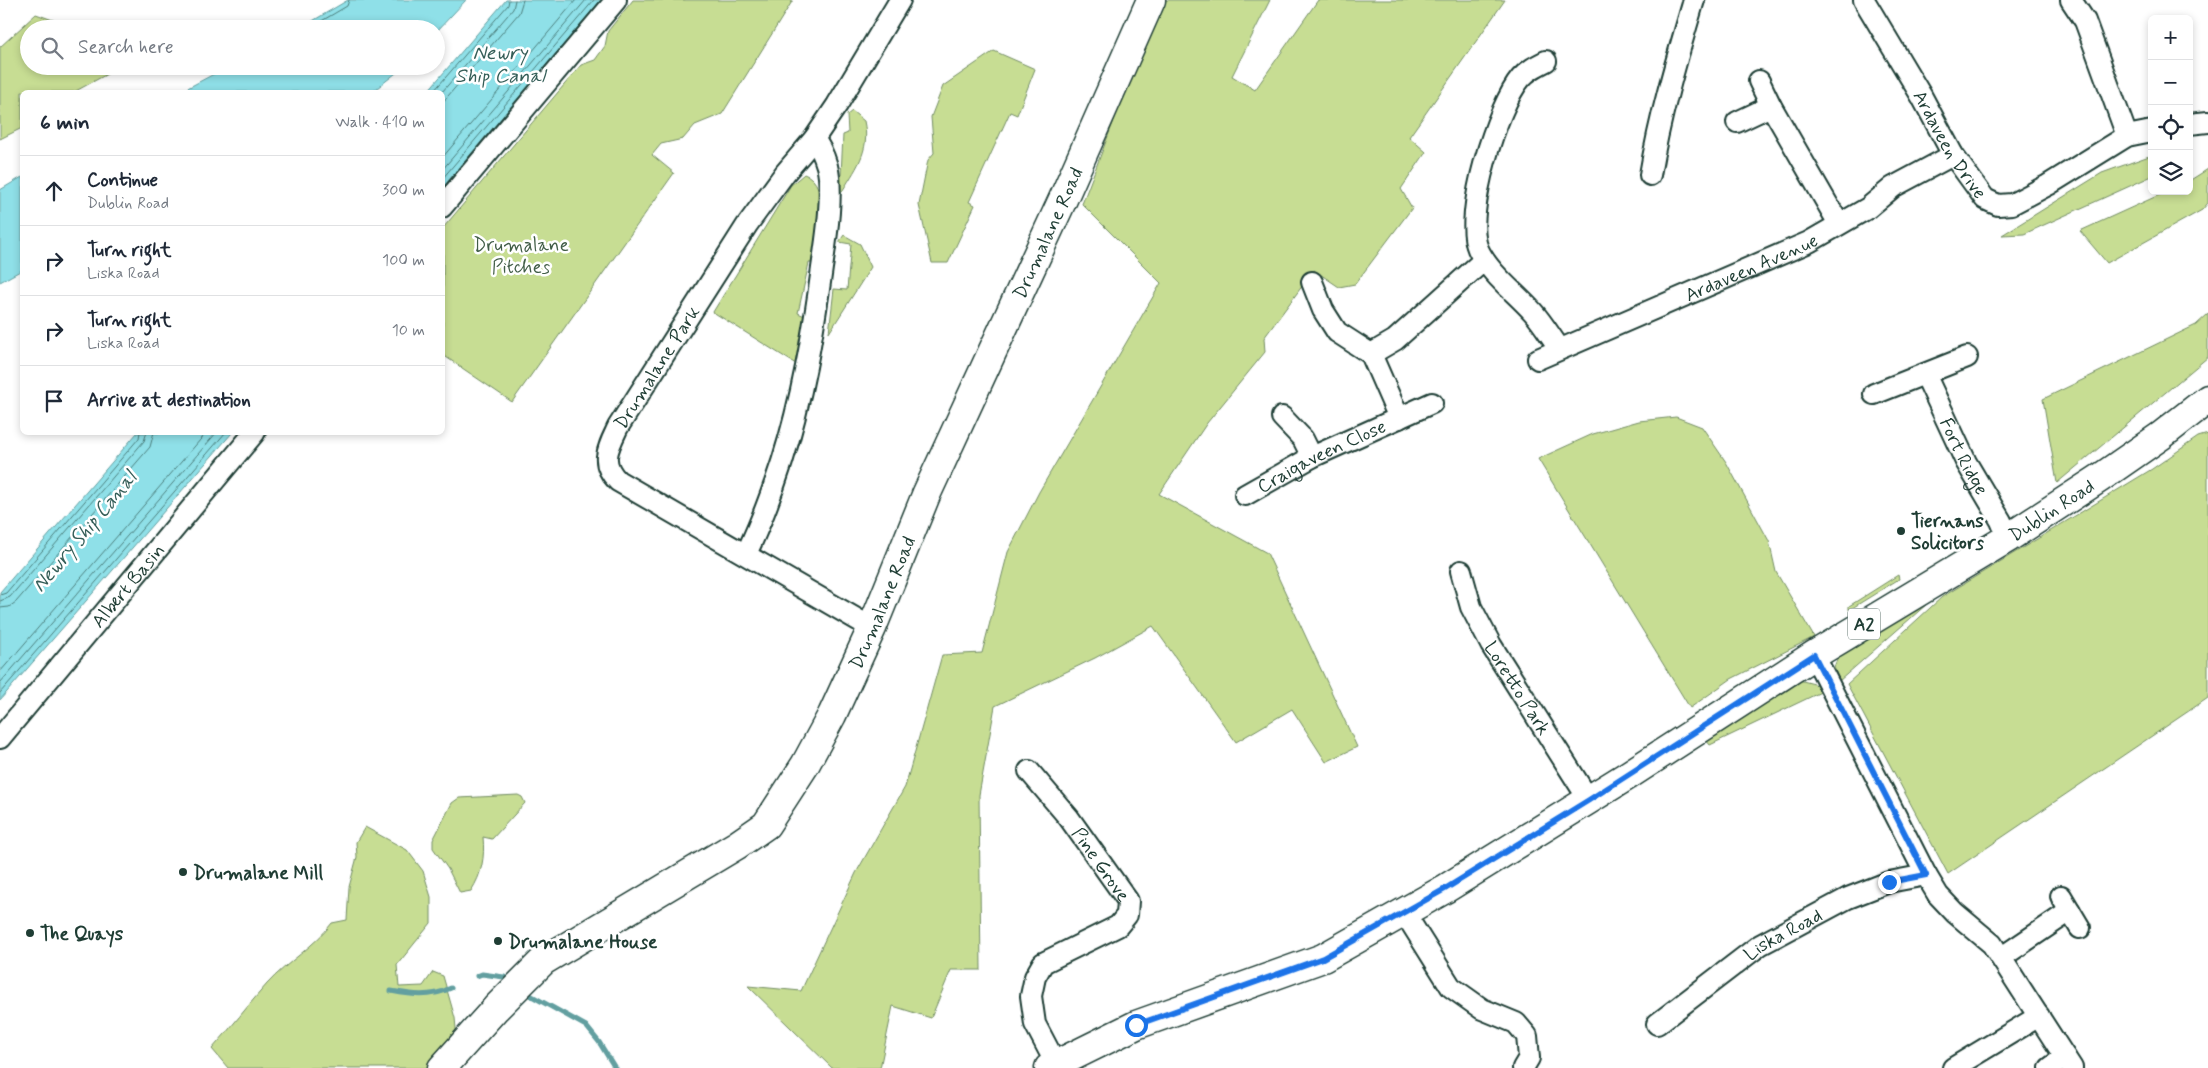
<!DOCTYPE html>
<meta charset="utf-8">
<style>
:root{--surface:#fff;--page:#f2f2f3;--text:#1f2937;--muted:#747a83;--line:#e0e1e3}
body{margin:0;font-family:Mynerve,sans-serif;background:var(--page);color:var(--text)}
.controls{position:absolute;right:15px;top:15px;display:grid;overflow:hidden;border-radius:8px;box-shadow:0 2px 8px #0003}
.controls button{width:45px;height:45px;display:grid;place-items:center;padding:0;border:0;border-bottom:1px solid var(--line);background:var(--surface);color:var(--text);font:25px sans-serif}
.stop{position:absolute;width:15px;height:15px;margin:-11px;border:4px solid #1a73e8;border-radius:50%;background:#fff}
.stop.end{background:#1a73e8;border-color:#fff;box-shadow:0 1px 5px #0008}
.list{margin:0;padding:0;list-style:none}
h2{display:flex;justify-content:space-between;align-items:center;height:65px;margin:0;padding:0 20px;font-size:21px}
h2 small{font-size:16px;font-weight:400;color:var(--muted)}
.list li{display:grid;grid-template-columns:32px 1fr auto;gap:15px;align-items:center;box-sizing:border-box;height:70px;padding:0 20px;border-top:1px solid var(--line)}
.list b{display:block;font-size:19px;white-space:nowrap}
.list p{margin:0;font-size:16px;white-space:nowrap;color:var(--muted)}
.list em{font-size:16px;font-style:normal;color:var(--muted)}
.icon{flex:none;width:28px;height:28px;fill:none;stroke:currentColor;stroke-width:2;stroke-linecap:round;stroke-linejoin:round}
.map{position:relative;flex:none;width:2208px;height:1068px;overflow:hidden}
.search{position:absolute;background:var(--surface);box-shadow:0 2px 8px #0003;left:20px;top:20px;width:425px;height:55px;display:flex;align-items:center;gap:12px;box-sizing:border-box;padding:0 18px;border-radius:28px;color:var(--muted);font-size:19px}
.panel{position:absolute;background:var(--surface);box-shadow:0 2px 8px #0003;left:20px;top:90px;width:425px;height:345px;border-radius:8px}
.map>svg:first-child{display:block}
.green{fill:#c7dd93;stroke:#738d64}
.water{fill:#8fe0e8;stroke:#629fa0}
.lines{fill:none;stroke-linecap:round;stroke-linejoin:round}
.shore{stroke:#4c7e7c;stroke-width:1}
.stream{stroke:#629fa0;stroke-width:5}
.street-casing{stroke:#1f3d34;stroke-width:24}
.secondary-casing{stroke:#1f3d34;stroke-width:31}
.primary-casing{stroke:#1f3d34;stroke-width:31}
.street{stroke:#fff;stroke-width:20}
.secondary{stroke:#fff;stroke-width:28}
.primary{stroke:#fff;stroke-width:28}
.route{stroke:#1a73e8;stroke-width:6}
.poi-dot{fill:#1f3d34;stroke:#fff;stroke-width:2}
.labels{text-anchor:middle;stroke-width:5;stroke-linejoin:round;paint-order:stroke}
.shield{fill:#fff;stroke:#627771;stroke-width:1}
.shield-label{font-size:18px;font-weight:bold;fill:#1f3d34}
.street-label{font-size:19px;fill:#1f3d34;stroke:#fff}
.park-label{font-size:19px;fill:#415d47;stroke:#fff}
.poi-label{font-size:19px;font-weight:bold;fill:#1f3d34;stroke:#fff;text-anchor:start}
.water-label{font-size:20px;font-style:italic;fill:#355e58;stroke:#fff}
</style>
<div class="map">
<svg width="2208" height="1068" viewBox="0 0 2208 1068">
<rect width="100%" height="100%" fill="#fff"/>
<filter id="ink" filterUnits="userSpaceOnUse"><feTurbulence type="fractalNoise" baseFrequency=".02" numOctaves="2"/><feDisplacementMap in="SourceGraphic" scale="10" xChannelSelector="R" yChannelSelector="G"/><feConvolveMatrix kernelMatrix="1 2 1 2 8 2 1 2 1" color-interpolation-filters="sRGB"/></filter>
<g filter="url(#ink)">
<g class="green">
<polygon points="633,0 793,0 722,114 695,125 683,139 661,144 652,155 674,173 512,402 443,355 443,228 581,65 595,60 605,46 608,31"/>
<polygon points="1160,0 1270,0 1232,76 1255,90 1318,0 1505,0 1409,137 1426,152 1401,189 1412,208 1355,284 1339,287 1314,270 1264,338 1265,352 1207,423 1159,494 1267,553 1357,747 1326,762 1292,709 1236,742 1153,626 1095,658 995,706 979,795 981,970 951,970 931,1018 893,1006 880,1068 832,1068 748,986 801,991 856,873 905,787 942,655 982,653 1008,552 1039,492 1161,283 1082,204"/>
<polygon points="36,14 78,29 29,29 29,66 122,66 74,92 22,92 22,128 0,139 0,47"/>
<polygon points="994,51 1035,69 1017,115 1010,112 969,202 975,205 948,263 932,263 919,205 928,160 934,153 931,117 943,86"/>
<path d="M852 111 864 121C871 152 855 169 840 195L843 135 848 133 847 115Z"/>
<polygon points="2152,155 2152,176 2024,234 2002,235 2102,173"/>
<polygon points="2208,169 2208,203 2202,210 2107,263 2080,231 2168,191 2189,191 2189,181"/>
<path d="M804 174C832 183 820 242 817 263H809L798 313 807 317 799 366 713 312 791 185Z"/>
<polygon points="844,235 860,244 871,267 829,333 834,289 847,290 851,244 839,242"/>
<polygon points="2208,314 2208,357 2057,483 2043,399 2196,325"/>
<polygon points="1676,417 1702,427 1726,462 1769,541 1776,572 1814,637 1731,679 1690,708 1538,459 1593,434 1639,421"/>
<polygon points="2208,434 2208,698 1948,874 1847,684 1942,597 2152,469 2198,437"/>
<polygon points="1898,575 1899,579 1849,610 1849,606"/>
<polygon points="1933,595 1935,597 1839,681 1834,667 1838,657"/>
<polygon points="1799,680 1818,685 1825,690 1710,745 1706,740"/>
<path d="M518 795 522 797 525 803 492 839 483 837C485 857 482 874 471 891L460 893 448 869 433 848V840L452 803 459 798Z"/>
<path d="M365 827 407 850 423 871 431 897V923L397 965 399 987 423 986 433 972 443 976 455 1018 457 1039 431 1068H228L212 1049C231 1028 248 1005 267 984 287 962 315 946 332 923L347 920 349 887 357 857 356 842Z"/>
</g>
<g class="water">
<polygon points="348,0 466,0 436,32 436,29 299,29"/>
<polygon points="506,0 601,0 443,187 442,92 427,92"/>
<polygon points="229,66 405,66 372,92 180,92"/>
<polygon points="22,177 22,270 0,282 0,190"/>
<polygon points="137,433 232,433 0,700 0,592"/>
</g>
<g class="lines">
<g class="shore">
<polyline points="308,29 347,6 349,0"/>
<polyline points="433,92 508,5 509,0"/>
<polyline points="442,92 513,9 515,0"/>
<polyline points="442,103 519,13 523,0"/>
<polyline points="442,158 576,0"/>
<polyline points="442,170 586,0"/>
<polyline points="442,179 594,0"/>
<polyline points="0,595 6,593 139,438 140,432"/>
<polyline points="0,601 10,597 144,441 147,432"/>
<polyline points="0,608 9,607 16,602 150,447 154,432"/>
<polyline points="0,672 207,432"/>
<polyline points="0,683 217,432"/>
<polyline points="0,693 226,432"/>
</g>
<g class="stream">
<polyline points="477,976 482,974 504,977"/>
<path d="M391 991C412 995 430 998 451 988"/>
<polyline points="530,995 586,1026 599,1042 615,1068"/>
</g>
<g class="street-casing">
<g id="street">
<path id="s1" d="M1864 0 1922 97 1953 155 1985 199 1998 205 2012 204 2048 185 2127 136 2152 131"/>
<polyline points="2071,0 2085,21 2127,136"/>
<path d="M1546 61C1536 66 1528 70 1521 78 1497 106 1463 215 1478 249 1489 273 1515 292 1533 312 1543 323 1551 337 1560 349"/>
<polyline points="1759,81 1771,106 1839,224"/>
<polyline points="1737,122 1771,106"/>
<polyline points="2189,124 2208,122"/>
<path d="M1650 175C1660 115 1677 58 1694 0"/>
<polyline points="442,207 616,0"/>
<polyline points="1312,282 1323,310 1337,332 1371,354 1399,418"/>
<polyline points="1371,354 1395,340 1484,260"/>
<path id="s2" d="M1538 359 1809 242 1868 208 1893 187 1953 155"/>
<path id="s3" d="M1925 374 1966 462 2001 521 2008 538"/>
<polyline points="1874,394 1967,357"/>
<polyline points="1282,417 1303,439 1312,457"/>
<path id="s4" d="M1245 495 1312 457 1432 403"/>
<path d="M746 554C760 525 772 493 782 462 802 399 813 334 822 268 826 241 834 192 827 166 824 156 820 146 814 139"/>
<path id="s5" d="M1461 571 1471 607 1491 645 1589 800"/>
<path id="s6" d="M872 628 618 481C599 463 608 448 618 427L747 225 785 173 814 139 837 105 900 0"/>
<polyline points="1814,655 1926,875 1938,895 1955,913 1992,944 2072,1068"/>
<path id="s7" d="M0 738 255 432"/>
<path id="s8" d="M1029 771 1069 818 1128 901 1127 915 1118 926 1043 963 1035 977 1031 996 1035 1024 1056 1064"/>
<polyline points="2061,896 2080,928"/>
<polyline points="1404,912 1451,987 1482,1009 1516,1023 1527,1036 1529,1058 1523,1068"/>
<polyline points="2002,957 2070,911"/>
<path id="s9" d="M1657 1024 1760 945 1848 898 1889 882 1926 875"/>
<polyline points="1953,1068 2039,1016"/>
<polyline points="2050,1068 2065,1057"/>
</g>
</g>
<g class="secondary-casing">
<g id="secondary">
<path id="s10" d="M442 1068 496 1008 543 961 737 845 766 825 805 765 832 715 872 628 926 495 1063 199 1151 0"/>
</g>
</g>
<g class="primary-casing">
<g id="primary">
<path id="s11" d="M1049 1068 1136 1025 1323 958 1445 889 1627 776 1814 655 2008 538 2100 478 2162 435 2208 399"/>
</g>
</g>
<use href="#street" class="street"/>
<use href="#secondary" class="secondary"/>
<use href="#primary" class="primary"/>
</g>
</g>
<g class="lines" filter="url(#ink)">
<polyline class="route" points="1136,1025 1323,958 1445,889 1589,800 1814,655 1926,875 1889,882"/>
</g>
<g class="poi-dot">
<circle cx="1901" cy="531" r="5"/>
<circle cx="183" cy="872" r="5"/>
<circle cx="30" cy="933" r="5"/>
<circle cx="498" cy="941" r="5"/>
</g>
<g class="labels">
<rect class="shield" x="1848" y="608.5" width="32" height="31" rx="4"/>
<g class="shield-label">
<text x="1864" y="630">A2</text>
</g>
<g class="street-label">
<text dy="7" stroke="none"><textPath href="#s1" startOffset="168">Ardaveen Drive</textPath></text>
<text dy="7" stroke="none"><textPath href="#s10" startOffset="1065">Drumalane Road</textPath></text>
<text dy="7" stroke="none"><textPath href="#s2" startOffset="232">Ardaveen Avenue</textPath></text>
<text dy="7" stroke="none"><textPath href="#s6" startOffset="424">Drumalane Park</textPath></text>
<text dy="7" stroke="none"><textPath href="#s4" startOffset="86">Craigaveen Close</textPath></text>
<text dy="7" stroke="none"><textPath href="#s3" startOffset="91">Fort Ridge</textPath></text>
<text dy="7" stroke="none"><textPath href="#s11" startOffset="1151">Dublin Road</textPath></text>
<text dy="7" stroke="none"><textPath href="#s7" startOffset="199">Albert Basin</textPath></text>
<text dy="7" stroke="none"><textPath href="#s10" startOffset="660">Drumalane Road</textPath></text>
<text dy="7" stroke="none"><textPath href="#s5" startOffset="131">Loretto Park</textPath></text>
<text dy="7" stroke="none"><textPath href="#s8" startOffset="118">Pine Grove</textPath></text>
<text dy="7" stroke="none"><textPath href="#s9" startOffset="155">Liska Road</textPath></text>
</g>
<g class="park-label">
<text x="521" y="251">Drumalane<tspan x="521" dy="22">Pitches</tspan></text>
</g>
<g class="poi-label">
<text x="1911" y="527">Tiernans<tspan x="1911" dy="22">Solicitors</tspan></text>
<text x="193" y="879">Drumalane Mill</text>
<text x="40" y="940">The Quays</text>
<text x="508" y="948">Drumalane House</text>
</g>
<g class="water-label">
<text x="500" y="59">Newry<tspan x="500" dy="23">Ship Canal</tspan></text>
<text transform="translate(84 531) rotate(-50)" y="7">Newry Ship Canal</text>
</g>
</g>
</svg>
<div class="controls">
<button>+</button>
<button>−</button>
<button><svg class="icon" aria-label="locate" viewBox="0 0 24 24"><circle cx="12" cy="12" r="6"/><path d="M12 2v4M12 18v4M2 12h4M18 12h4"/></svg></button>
<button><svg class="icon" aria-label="layers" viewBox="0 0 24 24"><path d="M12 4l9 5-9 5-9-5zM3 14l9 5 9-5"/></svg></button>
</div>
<div class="stop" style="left:1136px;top:1025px"></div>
<div class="stop end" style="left:1889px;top:882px"></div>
<div class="search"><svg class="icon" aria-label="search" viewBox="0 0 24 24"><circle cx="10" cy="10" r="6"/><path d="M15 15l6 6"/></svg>Search here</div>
<section class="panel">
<h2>6 min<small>Walk · 410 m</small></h2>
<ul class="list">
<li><svg class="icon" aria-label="ahead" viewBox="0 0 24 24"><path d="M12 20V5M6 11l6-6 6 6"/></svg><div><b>Continue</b><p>Dublin Road</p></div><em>300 m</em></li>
<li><svg class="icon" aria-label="right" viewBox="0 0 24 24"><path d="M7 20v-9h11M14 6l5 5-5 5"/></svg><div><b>Turn right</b><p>Liska Road</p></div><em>100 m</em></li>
<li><svg class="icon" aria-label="right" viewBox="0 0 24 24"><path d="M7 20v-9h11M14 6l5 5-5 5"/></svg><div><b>Turn right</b><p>Liska Road</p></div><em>10 m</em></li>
<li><svg class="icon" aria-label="arrive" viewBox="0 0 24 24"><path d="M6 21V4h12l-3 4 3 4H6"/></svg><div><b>Arrive at destination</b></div></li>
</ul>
</section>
</div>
